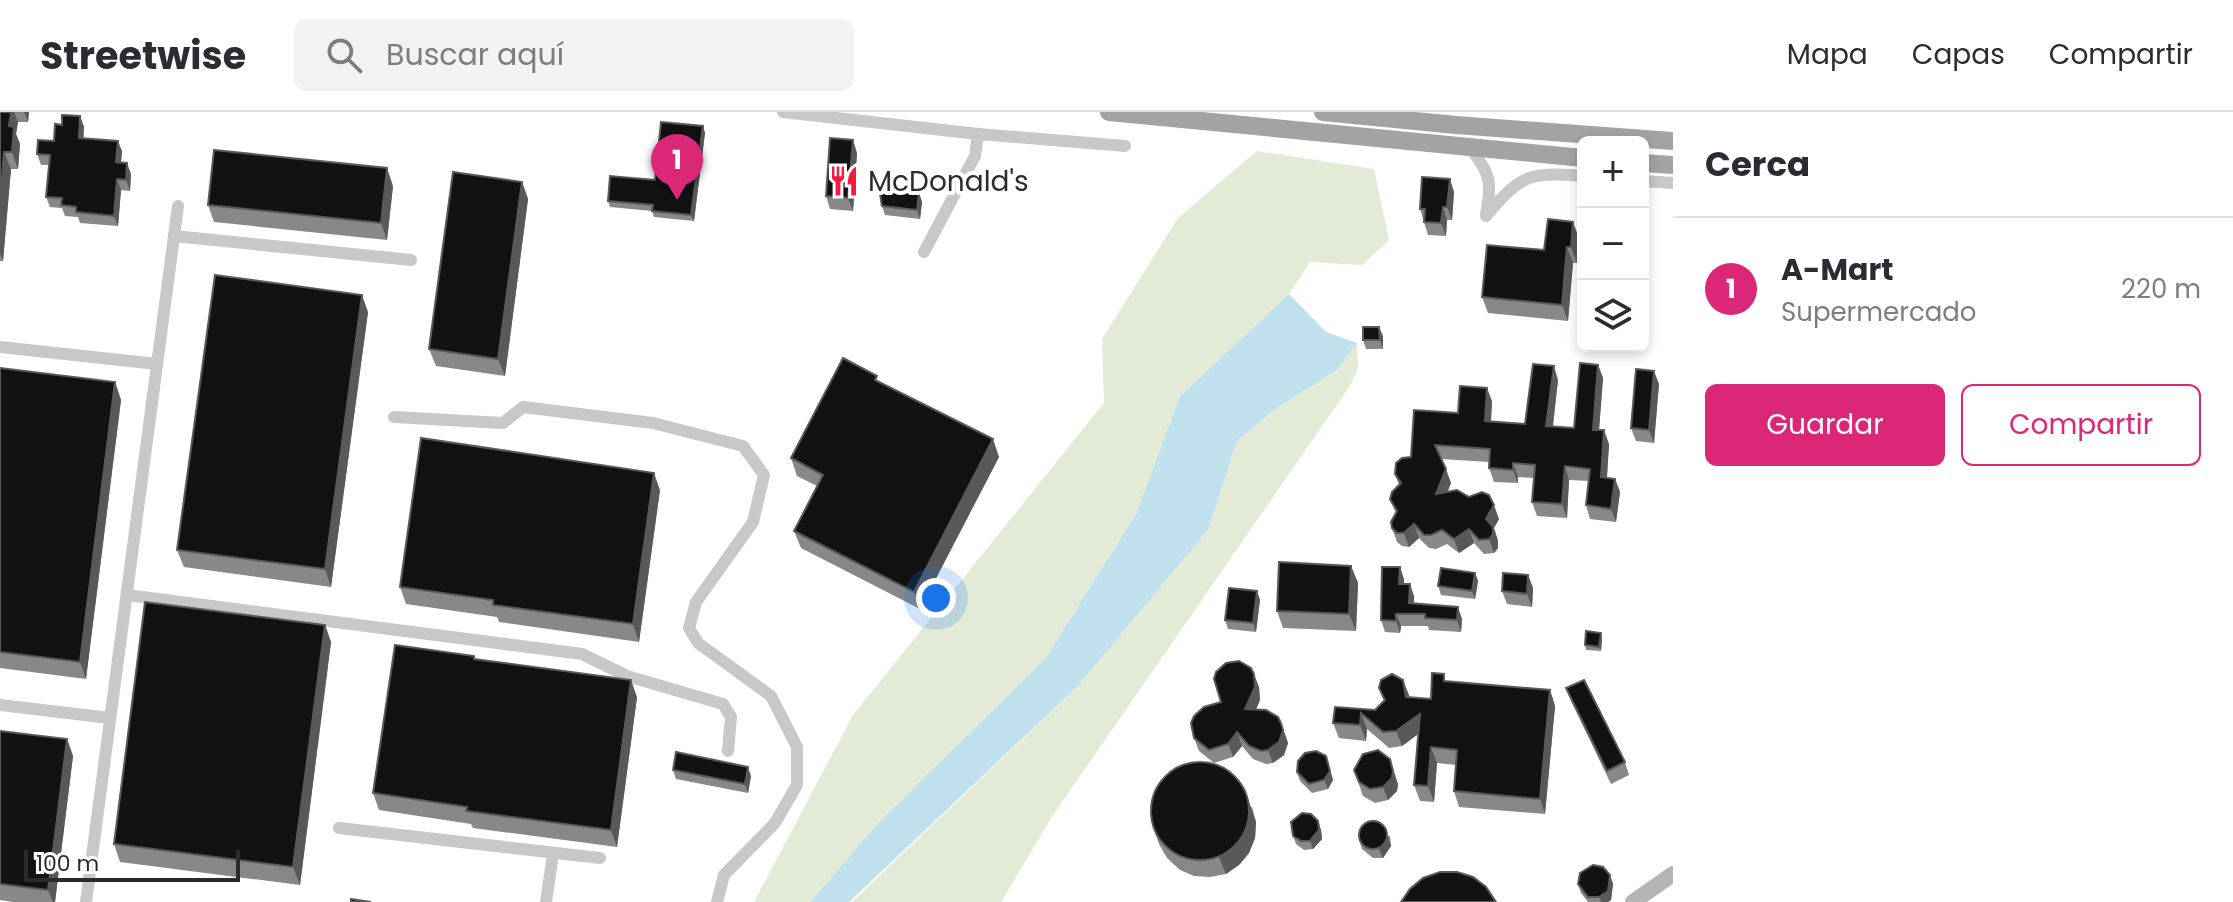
<!DOCTYPE html>
<html lang="es">
<meta charset="utf-8">
<style>
:root{--surface:#fff;--page:#f2f2f3;--text:#2b2b33;--muted:#7c7c81;--line:#e1e1e2;--accent:#db2777}
body{margin:0;font-family:Poppins,sans-serif;background:var(--page);color:var(--text)}
.controls{position:absolute;right:24px;top:24px;display:grid;overflow:hidden;border-radius:12px;box-shadow:0 4px 12px #0003}
.controls button{width:72px;height:72px;display:grid;place-items:center;padding:0;border:0;border-bottom:2px solid var(--line);background:var(--surface);color:var(--text);font:40px sans-serif}
.scale{position:absolute;left:24px;bottom:20px;width:216px;box-sizing:border-box;padding-left:8px;border:4px solid #2b2b2b;border-top:0;font-size:22px;line-height:28px;white-space:nowrap;color:#2b2b2b;-webkit-text-stroke:6px #fff;paint-order:stroke}
.you{position:absolute;left:936px;top:486px;width:28px;height:28px;margin:-20px;border:6px solid #fff;border-radius:50%;background:#1a73e8;box-shadow:0 0 0 12px #1a73e833}
.badge{display:grid;place-items:center;width:52px;height:52px;border-radius:50%;background:var(--accent);color:#fff;font-size:26px;font-weight:700}
.pin{position:absolute;translate:-50% -66px;filter:drop-shadow(0 2px 4px #0008)}
.pin::after{content:'';position:absolute;top:42px;width:28px;height:24px;background:inherit;clip-path:polygon(0 0,100% 0,50% 100%)}
.list{margin:0;padding:0;list-style:none}
h2{display:flex;justify-content:space-between;align-items:center;height:104px;margin:0;padding:0 32px;font-size:34px}
h2 small{font-size:26px;font-weight:400;color:var(--muted)}
.list li{display:grid;grid-template-columns:52px 1fr auto;gap:24px;align-items:center;box-sizing:border-box;height:144px;padding:0 32px;border-top:2px solid var(--line)}
.list b{display:block;font-size:30px;white-space:nowrap}
.list p{margin:0;font-size:26px;white-space:nowrap;color:var(--muted)}
.list em{font-size:26px;font-style:normal;color:var(--muted)}
.actions{display:flex;gap:16px;padding:24px 32px}
.actions a{flex:1;padding:18px 0;border:2px solid var(--accent);border-radius:12px;text-align:center;font-size:28px;color:var(--accent)}
.actions .main{background:var(--accent);color:#fff}
.icon{flex:none;width:44px;height:44px;fill:none;stroke:currentColor;stroke-width:2;stroke-linecap:round;stroke-linejoin:round}
.map{position:relative;flex:none;width:1673px;height:790px;overflow:hidden}
header{display:flex;align-items:center;gap:48px;box-sizing:border-box;height:112px;padding:0 40px;background:var(--surface);border-bottom:2px solid var(--line)}
header strong{font-size:38px}
nav{display:flex;gap:44px;margin-inline-start:auto;font-size:28px}
.search{width:560px;height:72px;background:var(--page);display:flex;align-items:center;gap:20px;box-sizing:border-box;padding:0 28px;border-radius:12px;color:var(--muted);font-size:30px}
main{display:flex}
aside{flex:1;background:var(--surface)}
.map>svg:first-child{display:block}
.green{fill:#e3ebd7}
.water{fill:#c1e0ed}
.lines{fill:none;stroke-linecap:round;stroke-linejoin:round}
.street{stroke:#c8c8c8;stroke-width:12}
.secondary{stroke:#b5b5b5;stroke-width:16}
.primary{stroke:#a3a3a3;stroke-width:18}
.wall{fill:#888}
.shaded-wall{fill:#595959}
.building{fill:#121212;stroke:#595959;stroke-width:2}
.labels{text-anchor:middle;stroke-width:8;stroke-linejoin:round;paint-order:stroke}
.poi-label{font-size:28px;fill:#2b2b2b;stroke:#fff;text-anchor:start}
</style>
<header>
<strong>Streetwise</strong>
<div class="search"><svg class="icon" aria-label="search" viewBox="0 0 24 24"><circle cx="10" cy="10" r="6"/><path d="M15 15l6 6"/></svg>Buscar aquí</div>
<nav><a>Mapa</a><a>Capas</a><a>Compartir</a></nav>
</header>
<main>
<div class="map">
<svg width="1673" height="790" viewBox="0 0 1673 790">
<rect width="100%" height="100%" fill="#fff"/>
<g class="green">
<polygon points="1257,39 1374,57 1389,128 1362,153 1310,150 1289,182 1180,284 1136,402 1045,547 878,711 810,790 754,790 853,603 1104,291 1102,227 1178,106"/>
<polygon points="1357,231 1358,257 1349,275 1053,703 1001,790 852,790 1078,574 1208,418 1237,329 1274,298 1337,258"/>
</g>
<polygon class="water" points="1289,182 1326,220 1357,231 1337,258 1274,298 1237,329 1208,418 1078,574 849,790 810,790 878,711 1045,547 1136,402 1180,284"/>
<g class="lines">
<g class="street">
<polyline points="783,0 978,22 1125,34"/>
<path d="M1470 36C1491 62 1492 71 1486 103"/>
<polyline points="1643,69 1673,71"/>
<path d="M1486 104C1522 62 1528 60 1583 64"/>
<polyline points="174,124 411,148"/>
<polyline points="924,140 975,44 978,22"/>
<polyline points="0,235 157,252"/>
<polyline points="394,305 503,311 523,295 653,311 743,334 764,363 753,410 696,490 689,516 698,531 771,584 797,635 797,673 775,711 724,763 717,790"/>
<polyline points="127,483 582,542 627,564 723,592 731,605 728,639"/>
<polyline points="0,593 110,606"/>
<polyline points="339,716 600,746"/>
<polyline points="86,790 178,94"/>
<polyline points="546,790 553,742"/>
</g>
<polyline class="secondary" points="1633,790 1673,762"/>
<g class="primary">
<polyline points="1109,0 1583,46"/>
<polyline points="1323,0 1456,13 1673,29"/>
<polyline points="1643,51 1673,53"/>
</g>
</g>
<g class="wall">
<polygon points="0,0 29,0 28,10 18,10 16,22 20,32 18,57 11,57 3,149 0,149"/>
<polygon points="80,4 84,15 83,26 122,39 121,51 131,62 130,79 121,78 118,114 80,111 78,105 65,104 62,96 50,95 46,85 49,53 41,53 37,42 54,29 62,13"/>
<polygon points="703,14 705,21 694,109 654,105 652,99 610,95 608,89 655,68"/>
<polygon points="857,41 853,99 830,97 826,84"/>
<polygon points="522,70 528,87 505,264 436,254 429,237"/>
<polygon points="393,74 387,128 214,110 208,93"/>
<polygon points="1454,80 1452,108 1447,108 1446,124 1428,123 1420,97"/>
<polygon points="919,81 922,90 920,107 885,103 882,94"/>
<polygon points="1579,126 1577,151 1573,151 1568,209 1488,201 1482,185 1544,138"/>
<polygon points="368,200 331,475 184,455 177,438"/>
<polygon points="1383,224 1383,237 1366,237 1363,228"/>
<polygon points="1598,253 1603,266 1599,318 1609,332 1607,366 1615,367 1620,380 1616,410 1590,407 1586,393 1589,369 1569,368 1567,406 1537,404 1532,390 1534,366 1518,365 1518,371 1494,370 1489,356 1489,350 1441,347 1451,371 1448,379 1499,407 1494,416 1498,429 1498,436 1494,441 1484,442 1474,431 1459,441 1447,432 1436,437 1429,436 1419,426 1409,435 1402,434 1397,430 1392,416 1396,401 1390,387 1399,373 1395,362 1458,301 1492,289 1491,310 1525,312 1558,268 1553,315 1574,316"/>
<polygon points="0,256 115,270 121,288 86,567 0,556"/>
<polygon points="879,270 999,345 920,497 801,436 794,419 817,374 797,364 791,346"/>
<polygon points="1659,272 1654,331 1636,329 1631,316"/>
<polygon points="660,378 639,530 499,510 497,505 406,492 400,475"/>
<polygon points="1351,454 1358,471 1356,519 1283,516 1277,499"/>
<polygon points="1475,461 1478,469 1475,487 1441,483 1438,474"/>
<polygon points="1528,463 1533,476 1532,495 1507,492 1502,479"/>
<polygon points="1404,467 1404,472 1414,484 1414,491 1462,507 1461,520 1429,518 1428,514 1401,514 1400,521 1385,520 1381,508"/>
<polygon points="1257,479 1260,488 1256,520 1228,517 1225,508"/>
<polygon points="325,513 331,530 300,773 120,750 114,732"/>
<polygon points="1602,526 1601,539 1586,538 1585,533"/>
<polygon points="474,544 475,547 637,585 617,735 473,716 471,712 379,698 373,681"/>
<polygon points="1447,569 1550,578 1555,594 1545,702 1459,695 1454,679 1456,653 1437,651 1434,690 1420,689 1414,673 1418,622 1402,634 1389,636 1367,617 1366,629 1339,626 1333,611 1375,598 1384,589 1379,576 1409,585 1431,587"/>
<polygon points="1259,575 1260,588 1256,598 1281,611 1288,631 1284,643 1273,651 1266,652 1253,647 1242,634 1233,645 1214,651 1199,639 1194,626 1221,590"/>
<polygon points="1566,576 1625,650 1629,663 1611,672 1571,589"/>
<polygon points="0,619 67,627 73,644 55,790 13,790 0,788"/>
<polygon points="1326,644 1333,668 1328,677 1312,681 1300,669 1297,660"/>
<polygon points="673,658 751,664 748,681 676,667"/>
<polygon points="1354,658 1398,672 1397,679 1388,688 1375,691 1363,684"/>
<polygon points="1252,695 1256,710 1255,726 1249,741 1239,753 1226,762 1210,765 1194,764 1180,758 1167,746 1159,732 1153,715"/>
<polygon points="1318,709 1321,718 1322,727 1313,737 1304,738 1296,732 1293,724"/>
<polygon points="1390,724 1391,734 1383,746 1373,746 1362,737 1359,728"/>
<polygon points="1610,763 1613,772 1611,788 1608,790 1588,790 1581,781 1578,772"/>
</g>
<g class="shaded-wall">
<polygon points="11,0 14,0 18,10 16,22 20,32 18,57 12,40 9,14"/>
<polygon points="24,0 29,0 28,10"/>
<polygon points="80,4 84,15 83,36 79,26"/>
<polygon points="703,14 705,21 694,109 691,103"/>
<polygon points="853,28 857,41 853,99 848,86"/>
<polygon points="118,29 122,39 120,61 116,50"/>
<polygon points="4,40 11,57 3,149 0,142 0,92"/>
<polygon points="127,51 131,62 130,79 126,68"/>
<polygon points="387,56 393,74 387,128 381,111"/>
<polygon points="117,67 121,78 118,114 114,104"/>
<polygon points="1450,67 1454,80 1452,108 1447,95"/>
<polygon points="522,70 528,87 505,264 498,247"/>
<polygon points="919,81 922,90 920,107 917,98"/>
<polygon points="1443,95 1447,108 1446,124 1441,111"/>
<polygon points="1573,110 1579,126 1577,151 1571,135"/>
<polygon points="1567,135 1573,151 1568,209 1562,193"/>
<polygon points="362,183 368,200 331,475 325,457"/>
<polygon points="1379,215 1383,224 1383,237 1380,228"/>
<polygon points="1598,253 1603,266 1598,331 1593,318"/>
<polygon points="1554,254 1558,268 1551,328 1546,314"/>
<polygon points="1654,259 1659,272 1654,331 1649,318"/>
<polygon points="115,270 121,288 86,567 80,550"/>
<polygon points="1487,276 1492,289 1490,323 1485,309"/>
<polygon points="1604,318 1609,332 1606,378 1601,365"/>
<polygon points="993,327 999,345 920,497 914,480"/>
<polygon points="1513,351 1518,365 1518,371 1513,358"/>
<polygon points="1565,354 1569,368 1567,406 1562,392"/>
<polygon points="1446,357 1451,371 1441,395 1436,382"/>
<polygon points="654,361 660,378 639,530 633,512"/>
<polygon points="1615,367 1620,380 1616,410 1611,397"/>
<polygon points="1494,393 1499,407 1494,416 1498,429 1498,436 1494,441 1489,427 1486,407"/>
<polygon points="1414,412 1419,426 1409,435 1404,421"/>
<polygon points="1469,417 1474,431 1459,441 1454,427"/>
<polygon points="1351,454 1358,471 1356,519 1349,502"/>
<polygon points="1400,455 1404,467 1404,484 1399,472"/>
<polygon points="1475,461 1478,469 1475,487 1472,479"/>
<polygon points="1528,463 1533,476 1532,495 1527,482"/>
<polygon points="1410,472 1414,484 1414,503 1409,491"/>
<polygon points="1257,479 1260,488 1256,520 1253,511"/>
<polygon points="1458,495 1462,507 1461,520 1457,508"/>
<polygon points="1396,502 1401,514 1400,521 1396,509"/>
<polygon points="325,513 331,530 300,773 293,755"/>
<polygon points="1601,521 1602,526 1601,539 1599,535"/>
<polygon points="1254,562 1259,575 1260,588 1250,610 1245,597"/>
<polygon points="631,568 637,585 617,735 611,718"/>
<polygon points="1403,568 1409,583 1411,601 1406,585"/>
<polygon points="1550,578 1555,594 1545,702 1540,687"/>
<polygon points="1361,601 1367,617 1366,629 1360,613"/>
<polygon points="1420,602 1425,617 1402,634 1396,619"/>
<polygon points="1281,611 1288,631 1284,643 1273,651 1268,638"/>
<polygon points="1237,620 1242,634 1233,645 1228,632"/>
<polygon points="67,627 73,644 55,790 53,790 48,778"/>
<polygon points="1431,635 1437,651 1434,690 1428,674"/>
<polygon points="1326,644 1333,668 1328,677 1324,668"/>
<polygon points="1390,647 1398,672 1397,679 1388,688 1383,675"/>
<polygon points="748,655 751,664 748,681 745,672"/>
<polygon points="1245,678 1256,710 1255,726 1249,741 1239,753 1226,762 1219,745"/>
<polygon points="1318,709 1321,718 1322,727 1313,737 1310,729"/>
<polygon points="1386,716 1391,734 1383,746 1379,737"/>
<polygon points="1610,763 1613,772 1611,788 1608,790 1601,790 1599,785"/>
</g>
<g class="building">
<polygon points="0,0 11,0 9,14 14,15 12,40 4,40 0,92"/>
<polygon points="62,3 80,4 79,26 118,29 116,50 127,51 126,68 117,67 114,104 76,100 76,95 61,93 62,86 46,85 50,43 37,42 38,28 54,29 55,12 62,13"/>
<polygon points="661,10 703,14 691,103 652,99 653,93 608,89 610,64 655,68"/>
<polygon points="830,26 853,28 848,86 826,84"/>
<polygon points="214,38 387,56 381,111 208,93"/>
<polygon points="453,60 522,70 498,247 429,237"/>
<polygon points="1422,65 1450,67 1447,95 1443,95 1441,111 1424,110 1425,97 1420,97"/>
<polygon points="879,76 919,81 917,98 882,94"/>
<polygon points="1548,107 1573,110 1571,135 1567,135 1562,193 1482,185 1487,133 1544,138"/>
<polygon points="215,163 362,183 325,457 177,438"/>
<polygon points="1363,215 1379,215 1380,228 1363,228"/>
<polygon points="843,246 877,264 875,268 993,327 914,480 794,419 823,363 791,346"/>
<polygon points="1580,251 1598,253 1593,318 1604,318 1601,365 1615,367 1611,397 1586,393 1590,357 1565,354 1562,392 1532,390 1535,353 1513,351 1513,358 1489,356 1490,337 1435,333 1446,357 1436,382 1457,378 1469,385 1482,380 1489,383 1494,393 1486,407 1493,415 1493,422 1489,427 1479,428 1469,417 1454,427 1442,418 1431,423 1424,423 1414,412 1404,421 1397,421 1392,416 1391,410 1397,399 1390,387 1392,380 1401,371 1395,362 1396,351 1402,346 1411,345 1414,298 1458,301 1460,274 1487,276 1485,309 1525,312 1533,252 1554,254 1546,314 1574,316"/>
<polygon points="0,256 115,270 80,550 0,540"/>
<polygon points="1636,257 1654,259 1649,318 1631,316"/>
<polygon points="421,326 654,361 633,512 493,493 493,488 400,475"/>
<polygon points="1279,450 1351,454 1349,502 1277,499"/>
<polygon points="1382,455 1400,455 1399,472 1410,472 1409,491 1458,495 1457,508 1425,506 1425,502 1396,502 1396,509 1381,508"/>
<polygon points="1441,456 1475,461 1472,479 1438,474"/>
<polygon points="1503,461 1528,463 1527,482 1502,479"/>
<polygon points="1229,476 1257,479 1253,511 1225,508"/>
<polygon points="145,490 325,513 293,755 114,732"/>
<polygon points="1586,519 1601,521 1599,535 1585,533"/>
<polygon points="395,533 474,544 474,547 631,568 611,718 466,699 467,695 373,681"/>
<polygon points="1239,549 1251,556 1254,562 1255,575 1245,597 1266,598 1278,605 1281,611 1283,618 1279,630 1268,638 1261,639 1249,634 1237,620 1228,632 1209,638 1194,626 1191,611 1194,604 1204,595 1221,590 1214,567 1216,560 1226,551"/>
<polygon points="1432,561 1444,562 1444,569 1550,578 1540,687 1454,679 1457,638 1431,635 1428,674 1414,673 1420,602 1396,619 1383,620 1361,601 1360,613 1333,611 1335,595 1375,598 1385,588 1379,576 1381,568 1392,562 1403,568 1406,585 1431,587"/>
<polygon points="1584,568 1625,650 1607,659 1566,576"/>
<polygon points="0,619 67,627 48,778 0,772"/>
<polygon points="1378,638 1390,647 1393,659 1392,666 1383,675 1370,677 1359,670 1354,658 1363,642"/>
<polygon points="1316,639 1326,644 1330,659 1324,668 1309,672 1297,660 1298,649 1305,641"/>
<polygon points="676,640 748,655 745,672 673,658"/>
<circle cx="1200" cy="699" r="49"/>
<polygon points="1302,701 1311,702 1318,709 1319,718 1310,729 1301,729 1293,724 1291,710"/>
<circle cx="1373" cy="723" r="14"/>
<polygon points="1593,753 1603,755 1610,763 1608,779 1599,785 1588,785 1578,772 1580,761"/>
<polygon points="1440,760 1457,760 1473,765 1486,775 1496,790 1401,790 1410,777 1423,766"/>
<polygon points="351,787 371,790 351,790"/>
</g>
<defs>
<g id="restaurant-bare" transform="scale(2.4)"><path d="M-5-6h1v4h1v-4h1v4h1v-4h1v5L-1.5 .5V6h-2V.5L-5-1ZM5-6V6H3V1.5H1.5Q1.5-4 5-6Z" fill="#f41c3e" stroke="#fff" stroke-width="2.5" paint-order="stroke"/></g>
</defs>
<g fill-rule="evenodd">
<use href="#restaurant-bare" x="844" y="69"/>
</g>
<g class="labels">
<g class="poi-label">
<text x="868" y="79">McDonald's</text>
</g>
</g>
</svg>
<div class="controls">
<button>+</button>
<button>−</button>
<button><svg class="icon" aria-label="layers" viewBox="0 0 24 24"><path d="M12 4l9 5-9 5-9-5zM3 14l9 5 9-5"/></svg></button>
</div>
<div class="scale">100 m</div>
<div class="you"></div>
<div class="pin badge" style="left:677px;top:88px">1</div>
</div>
<aside>
<h2>Cerca<small></small></h2>
<ul class="list">
<li><span class="badge">1</span><div><b>A-Mart</b><p>Supermercado</p></div><em>220 m</em></li>
</ul>
<div class="actions"><a class="main">Guardar</a><a>Compartir</a></div>
</aside>
</main>
